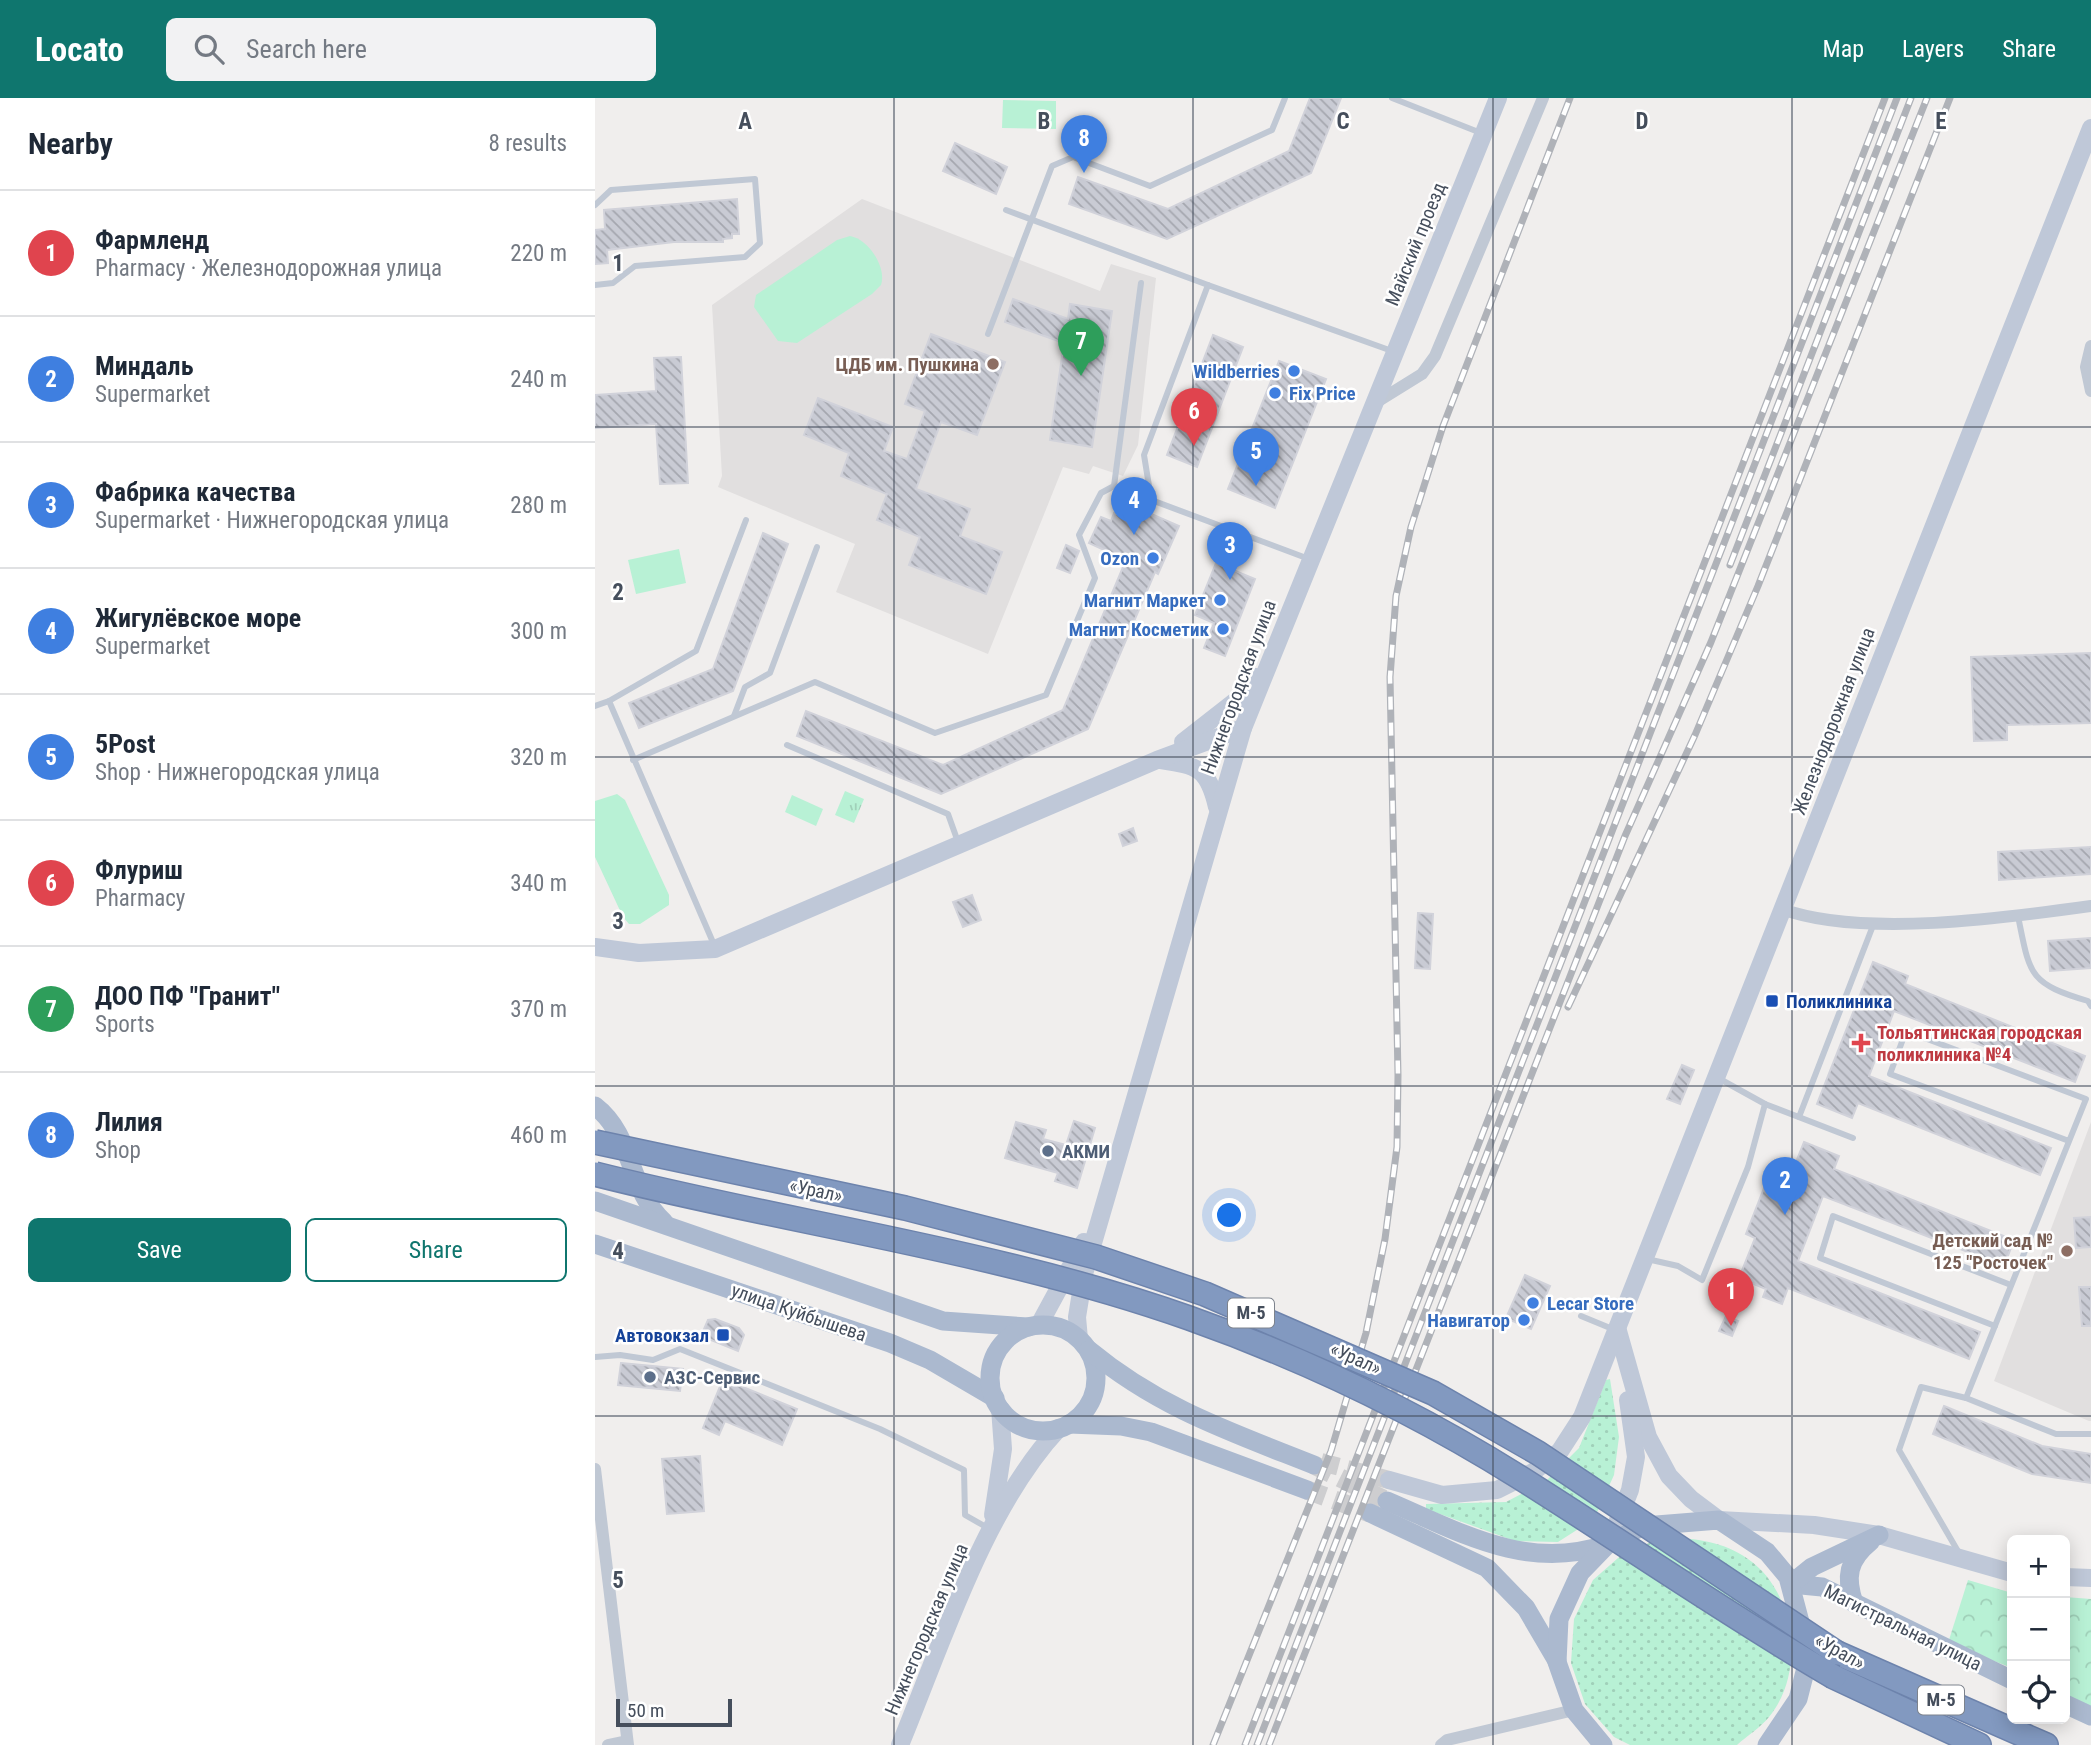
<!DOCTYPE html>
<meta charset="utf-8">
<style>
:root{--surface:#fff;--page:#f2f2f3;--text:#1f2937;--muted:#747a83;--line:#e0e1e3;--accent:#0f766e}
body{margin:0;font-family:"Roboto Condensed",sans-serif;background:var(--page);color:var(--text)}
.controls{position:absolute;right:21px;bottom:21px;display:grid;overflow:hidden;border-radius:10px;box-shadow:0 4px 18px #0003}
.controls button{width:63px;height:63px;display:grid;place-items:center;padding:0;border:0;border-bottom:2px solid var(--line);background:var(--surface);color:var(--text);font:35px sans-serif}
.scale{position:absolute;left:21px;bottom:18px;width:116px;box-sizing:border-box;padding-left:7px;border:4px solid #454e5c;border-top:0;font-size:19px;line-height:24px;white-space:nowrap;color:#454e5c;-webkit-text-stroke:5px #fff;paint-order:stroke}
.you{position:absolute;left:635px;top:1118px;width:24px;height:24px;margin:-18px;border:5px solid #fff;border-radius:50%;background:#1a73e8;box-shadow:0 0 0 10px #1a73e833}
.badge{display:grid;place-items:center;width:46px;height:46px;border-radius:50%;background:var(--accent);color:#fff;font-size:23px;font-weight:700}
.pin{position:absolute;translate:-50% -58px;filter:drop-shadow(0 2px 4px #0008)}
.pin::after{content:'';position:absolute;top:37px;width:24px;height:21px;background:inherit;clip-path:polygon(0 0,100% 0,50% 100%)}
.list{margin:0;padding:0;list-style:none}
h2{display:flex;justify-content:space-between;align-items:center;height:91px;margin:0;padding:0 28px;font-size:30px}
h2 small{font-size:23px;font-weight:400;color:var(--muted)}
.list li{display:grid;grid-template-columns:46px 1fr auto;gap:21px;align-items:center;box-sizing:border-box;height:126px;padding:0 28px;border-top:2px solid var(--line)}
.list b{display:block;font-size:26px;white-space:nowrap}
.list p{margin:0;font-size:23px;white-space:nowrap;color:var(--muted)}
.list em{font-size:23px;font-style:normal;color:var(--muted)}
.actions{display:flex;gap:14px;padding:21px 28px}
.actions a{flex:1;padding:16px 0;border:2px solid var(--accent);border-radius:10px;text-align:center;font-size:24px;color:var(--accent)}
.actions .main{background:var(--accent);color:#fff}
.icon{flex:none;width:38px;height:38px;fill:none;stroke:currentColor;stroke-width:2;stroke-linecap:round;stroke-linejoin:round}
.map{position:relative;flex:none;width:1496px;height:1647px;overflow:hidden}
header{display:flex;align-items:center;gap:42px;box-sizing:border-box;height:98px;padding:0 35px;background:var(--accent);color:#fff}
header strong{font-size:33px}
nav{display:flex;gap:38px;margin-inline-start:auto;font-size:24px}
.search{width:490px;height:63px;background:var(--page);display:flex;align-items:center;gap:18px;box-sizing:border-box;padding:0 24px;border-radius:10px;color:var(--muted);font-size:26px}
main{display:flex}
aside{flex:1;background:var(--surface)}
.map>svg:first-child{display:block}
.education{fill:#e1dfdf}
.grass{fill:url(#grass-dots)}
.forest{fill:url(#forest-crowns)}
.park{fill:url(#park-tufts)}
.pitch{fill:#b8f1d5}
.building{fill:url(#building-back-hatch);stroke:#d1d2da;stroke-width:2}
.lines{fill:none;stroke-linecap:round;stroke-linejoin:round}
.secondary-tunnel{stroke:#ceced0;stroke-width:18;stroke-dasharray:18 9;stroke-linecap:butt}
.primary-tunnel{stroke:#ceced0;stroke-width:19;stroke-dasharray:19 10;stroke-linecap:butt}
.highway-casing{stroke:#6d83ac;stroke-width:26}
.lane{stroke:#c0c8d4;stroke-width:6}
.street{stroke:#c0c8d4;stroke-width:12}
.secondary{stroke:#bfc8d8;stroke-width:18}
.primary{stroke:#abb9cf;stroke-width:19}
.highway{stroke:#8299c0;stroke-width:23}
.rail-casing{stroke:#afb2b8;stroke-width:7}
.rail{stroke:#fff;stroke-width:4.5;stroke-dasharray:13;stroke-linecap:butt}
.highway-bridge-casing{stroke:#6d83ac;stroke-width:26;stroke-linecap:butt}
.highway-bridge{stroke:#8299c0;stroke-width:23}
.grid{fill:none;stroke:#454e5c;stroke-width:2;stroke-opacity:0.55}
.education-dot{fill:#8d6e63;stroke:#fff;stroke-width:2.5}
.shop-dot{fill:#3f7fe0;stroke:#fff;stroke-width:2.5}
.transit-dot{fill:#1a4fb4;stroke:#fff;stroke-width:2.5}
.health-dot{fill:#e0444e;stroke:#fff;stroke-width:2.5}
.service-dot{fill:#5c6f8a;stroke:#fff;stroke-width:2.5}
.labels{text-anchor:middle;stroke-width:5;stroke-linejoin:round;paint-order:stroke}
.shield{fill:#fff;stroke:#7d838d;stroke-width:2}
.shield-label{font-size:18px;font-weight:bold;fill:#454e5c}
.street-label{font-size:19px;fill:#454e5c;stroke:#fff}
.education-label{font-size:19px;font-weight:bold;fill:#785e54;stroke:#fff;text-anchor:end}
.shop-label{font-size:19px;font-weight:bold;fill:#366cbe;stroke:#fff;text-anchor:end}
.transit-label{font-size:19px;font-weight:bold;fill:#164399;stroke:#fff;text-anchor:start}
.health-label{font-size:19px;font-weight:bold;fill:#be3a42;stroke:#fff;text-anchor:start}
.service-label{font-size:19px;font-weight:bold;fill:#4e5e75;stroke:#fff;text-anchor:start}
.grid-label{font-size:23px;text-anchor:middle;font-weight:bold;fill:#454e5c;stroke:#fff;stroke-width:5;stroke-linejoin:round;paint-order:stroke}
</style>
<header>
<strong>Locato</strong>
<div class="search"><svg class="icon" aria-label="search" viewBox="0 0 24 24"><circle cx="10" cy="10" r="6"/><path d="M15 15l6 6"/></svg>Search here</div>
<nav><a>Map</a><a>Layers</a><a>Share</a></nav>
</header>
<main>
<aside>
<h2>Nearby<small>8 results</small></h2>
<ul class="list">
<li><span class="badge" style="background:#e0444e">1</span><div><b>Фармленд</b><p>Pharmacy · Железнодорожная улица</p></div><em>220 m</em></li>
<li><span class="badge" style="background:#3f7fe0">2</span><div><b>Миндаль</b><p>Supermarket</p></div><em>240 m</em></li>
<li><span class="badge" style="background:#3f7fe0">3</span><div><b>Фабрика качества</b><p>Supermarket · Нижнегородская улица</p></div><em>280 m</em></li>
<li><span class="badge" style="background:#3f7fe0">4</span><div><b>Жигулёвское море</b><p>Supermarket</p></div><em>300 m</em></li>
<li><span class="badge" style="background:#3f7fe0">5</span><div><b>5Post</b><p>Shop · Нижнегородская улица</p></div><em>320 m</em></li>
<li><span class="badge" style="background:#e0444e">6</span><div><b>Флуриш</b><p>Pharmacy</p></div><em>340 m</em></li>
<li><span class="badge" style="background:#2e9e5b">7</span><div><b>ДОО ПФ &quot;Гранит&quot;</b><p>Sports</p></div><em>370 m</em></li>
<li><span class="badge" style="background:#3f7fe0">8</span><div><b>Лилия</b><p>Shop</p></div><em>460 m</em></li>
</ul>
<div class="actions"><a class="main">Save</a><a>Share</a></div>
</aside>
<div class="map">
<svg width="1496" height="1647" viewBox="0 0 1496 1647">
<defs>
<pattern id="grass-dots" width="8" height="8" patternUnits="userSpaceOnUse" patternTransform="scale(1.75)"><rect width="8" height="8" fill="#b8f1d5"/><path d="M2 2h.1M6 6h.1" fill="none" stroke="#a0d0b9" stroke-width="1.8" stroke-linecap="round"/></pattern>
<pattern id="forest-crowns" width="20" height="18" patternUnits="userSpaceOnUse" patternTransform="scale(1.75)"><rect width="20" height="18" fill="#b8f1d5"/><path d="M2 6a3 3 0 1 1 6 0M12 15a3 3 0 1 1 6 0" fill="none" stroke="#a0d0b9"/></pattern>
<pattern id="park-tufts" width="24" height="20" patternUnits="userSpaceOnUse" patternTransform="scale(1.75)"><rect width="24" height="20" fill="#b8f1d5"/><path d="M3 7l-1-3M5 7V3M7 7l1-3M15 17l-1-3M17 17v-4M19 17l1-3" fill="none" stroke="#a0d0b9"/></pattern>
<pattern id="building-back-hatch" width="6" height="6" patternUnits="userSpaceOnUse" patternTransform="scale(1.75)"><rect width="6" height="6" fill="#c9cbd4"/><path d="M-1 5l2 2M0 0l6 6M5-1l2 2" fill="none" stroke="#a5a7af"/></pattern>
</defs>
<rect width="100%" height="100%" fill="#f0eeed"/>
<g class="education">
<polygon points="267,101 505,193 516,166 561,180 543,347 528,378 498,368 494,376 468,369 393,556 241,494 260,446 123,389 127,378 117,207"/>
<polygon points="1496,1024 1496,1323 1494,1323 1399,1283"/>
</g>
<g class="grass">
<polygon points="1015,1281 1024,1339 1019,1377 999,1421 963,1444 920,1443 831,1411 831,1406 911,1404 951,1383 984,1350 1011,1282"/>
<path d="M1072 1439C1101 1441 1128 1443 1153 1461 1201 1494 1211 1574 1174 1619 1166 1629 1152 1638 1142 1647H1035L1019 1639 990 1606 976 1565 979 1521 998 1482 1031 1453Z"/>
</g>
<g class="forest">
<polygon points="1373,1482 1417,1495 1417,1570 1353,1545"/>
<polygon points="1470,1499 1496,1501 1496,1612 1470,1600"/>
</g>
<polygon class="park" points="250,693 269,701 259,725 240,717"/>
<g class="pitch">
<polygon points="408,2 461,3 461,31 407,30"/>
<path d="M255 138C273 141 292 169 286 187L277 196 202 245 183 243 159 209 161 197 242 142Z"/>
<polygon points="84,451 91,485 41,496 33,462"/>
<polygon points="22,696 30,702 74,797 74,807 45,826 34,826 28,819 0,759 0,703"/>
<polygon points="197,697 228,711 221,728 190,714"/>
</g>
<g class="building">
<polygon points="715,0 746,0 716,75 572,141 474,106 483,79 573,111 694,53"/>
<polygon points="360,45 412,69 401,96 348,73"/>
<polygon points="142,101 144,136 137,136 137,140 128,141 128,144 79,144 12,152 13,165 0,166 0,132 10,131 9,112"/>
<polygon points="418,201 473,221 475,206 517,213 497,349 455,342 469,245 410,224"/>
<polygon points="336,236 410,264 382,337 346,324 321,391 375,411 365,438 407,454 391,496 314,467 325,439 282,422 292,396 246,378 254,355 209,337 223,300 298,329 289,353 312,361 330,313 310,306"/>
<polygon points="618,237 648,249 602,369 572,357"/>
<polygon points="86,259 93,385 65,386 61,326 0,330 0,297 61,293 59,260"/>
<polygon points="684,263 731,281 680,410 633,391"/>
<polygon points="538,408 584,428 563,476 560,474 493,631 346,696 202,638 211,613 348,667 468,612 531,462 494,445 506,419 516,423 519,415 532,420"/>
<polygon points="168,435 193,446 138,593 44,630 34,605 118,571"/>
<polygon points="471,447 484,453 475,475 462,470"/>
<polygon points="621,465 660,481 630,558 609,550 619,525 600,517"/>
<polygon points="1496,555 1496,625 1412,627 1412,642 1379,643 1376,559"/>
<polygon points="538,730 542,743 528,748 524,736"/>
<polygon points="1496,749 1496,776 1404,782 1403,754"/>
<polygon points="377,797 386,822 368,829 358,804"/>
<polygon points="823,815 838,816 835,871 820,870"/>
<polygon points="1496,840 1496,870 1455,873 1453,843"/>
<polygon points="1278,864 1313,878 1310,886 1490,958 1480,984 1299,913 1274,978 1456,1050 1445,1077 1263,1005 1257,1020 1222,1006"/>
<polygon points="1087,967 1099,972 1085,1006 1072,1001"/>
<polygon points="479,1023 500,1030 482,1090 460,1083 463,1075 410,1060 421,1024 451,1032 448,1041 471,1047"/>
<polygon points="1209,1044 1244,1058 1239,1071 1419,1142 1409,1168 1228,1098 1203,1163 1385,1234 1374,1261 1193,1190 1187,1206 1168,1199 1171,1191 1144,1180 1160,1140 1151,1136 1180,1062 1199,1069"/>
<polygon points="1496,1119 1496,1149 1481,1150 1479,1120"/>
<polygon points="930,1177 955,1188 936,1231 911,1220"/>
<polygon points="1484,1189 1496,1189 1496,1228 1487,1228"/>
<polygon points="1131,1218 1143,1223 1137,1238 1124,1233"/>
<polygon points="120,1221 144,1230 149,1237 143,1253 106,1238 113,1222"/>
<polygon points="26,1265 88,1271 85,1293 23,1287"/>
<polygon points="128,1281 202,1311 187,1347 130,1323 124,1337 108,1330"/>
<polygon points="1349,1308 1447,1348 1496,1356 1496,1385 1437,1376 1338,1336"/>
<polygon points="105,1358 109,1413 72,1416 67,1361"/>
</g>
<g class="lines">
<polyline class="secondary-tunnel" points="726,1364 794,1382"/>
<g class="primary-tunnel">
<polyline points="719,1367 792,1403"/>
<polyline points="712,1392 775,1415"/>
</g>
<g class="highway-casing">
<g id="highway">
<polyline points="1242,1555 1451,1647"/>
<polyline points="1239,1579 1384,1647"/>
</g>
</g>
<g class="lane">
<polyline points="797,0 886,35"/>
<polyline points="0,107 16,92 160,81 165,145 150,159 40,168 18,185 0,187"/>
<polyline points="411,112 613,187"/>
<polyline points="393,236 457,68 478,59 555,88 677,32 690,0"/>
<polyline points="519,388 546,185"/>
<polyline points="556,400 549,357 613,187 797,253"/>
<polyline points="14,603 101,553 151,422"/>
<polyline points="0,608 14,603 120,849"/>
<polyline points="139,618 150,589 175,575 222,449"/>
<polyline points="192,647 353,716 363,744"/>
<polyline points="38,662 220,584 340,635 451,597 500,480 484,437 506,395 519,388 714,461"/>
<path d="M1423 818C1435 877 1433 885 1493 903L1496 908"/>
<polyline points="1170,1006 1258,1040"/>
<polyline points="1204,1019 1279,825"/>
<polyline points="1474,1043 1295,976 1311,933 1491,1001 1371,1300 1461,1336 1496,1336"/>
<polyline points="1052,1161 1083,1168 1107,1182 1153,1069 1170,1006 1123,980"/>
<polyline points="986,1218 1020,1232"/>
<polyline points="1400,1228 1225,1160 1238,1118 1416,1187"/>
<polyline points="0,1259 25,1257 58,1262 85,1251 285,1331 369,1372 370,1417 393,1430"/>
<polyline points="1364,1455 1304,1352 1326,1289 1371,1300"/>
</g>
<g class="street">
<polyline points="1496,248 1491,269 1496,293"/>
<polyline points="777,307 827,276 840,258 948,0"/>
<path d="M1187 811C1266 840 1411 820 1496 808"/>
<polyline points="0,1371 33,1647"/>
<polyline points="13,1647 32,1643"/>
<polyline points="846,1647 852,1642 979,1612"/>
</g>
<g class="secondary">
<polyline points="588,644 643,601 661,579"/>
<path d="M566 662C603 668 613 670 622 709"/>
<polyline points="0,849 44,855 120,851 562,662 648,630"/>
<polyline points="444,1227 489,1144"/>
<polyline points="1023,1233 1053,1339 1074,1378 1096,1401 1124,1422 1219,1427 1284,1437 1417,1475"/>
<polyline points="484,1241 482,1219 489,1176 648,630 903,0"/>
<polyline points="794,1382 847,1397 902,1392 938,1374 965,1353 987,1319 1496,30"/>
<polyline points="398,1417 408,1351 405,1310"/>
<polyline points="1014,1445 1035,1392 1041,1359 1033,1302"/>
<polyline points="1470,1479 1496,1480"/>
<path d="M305 1647C347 1546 389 1410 464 1330"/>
</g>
<g class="primary">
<path d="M0 1008C39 1038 33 1092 69 1124"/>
<polyline points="0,1103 348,1223 433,1229"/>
<polyline points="0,1146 295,1245 335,1262 400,1300"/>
<circle cx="448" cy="1280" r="53"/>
<path d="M494 1252C564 1310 636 1334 719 1367"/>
<polyline points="474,1326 526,1328 556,1334 712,1392"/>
<path d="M792 1403C865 1434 930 1473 1010 1447"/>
<polyline points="775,1415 892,1470 931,1510 962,1563"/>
<polyline points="1196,1486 1227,1489 1417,1582"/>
<polyline points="1196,1486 1217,1469 1284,1437"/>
<path d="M1259 1505C1250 1479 1253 1462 1275 1444"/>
<polyline points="1470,1606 1496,1618"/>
<polyline points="1008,1647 979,1612 962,1564 964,1521 985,1475 1014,1445 1049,1428 1124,1422 1172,1454 1193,1479 1214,1558 1203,1601 1172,1647"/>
</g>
<use href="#highway" class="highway"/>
<g class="rail-casing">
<g id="rail">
<polyline points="1135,467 1316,0"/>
<polyline points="973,909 1100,637 1163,488 1355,0"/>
<polyline points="618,1647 736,1353 771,1235 790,1141 802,1049 803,977 795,579 801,498 816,429 848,328 975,0"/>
<polyline points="650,1647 1290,0"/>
<polyline points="662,1647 1302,0"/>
<polyline points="674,1647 1030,738 1116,544 1332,0"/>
</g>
</g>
<use href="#rail" class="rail"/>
<g class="highway-bridge-casing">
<g id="highway-bridge">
<polyline points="0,1044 310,1110 501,1159 610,1196 838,1295 943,1355 1242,1555"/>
<path d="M0 1076C197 1126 401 1152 594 1220 707 1260 822 1315 924 1379 1029 1445 1131 1516 1239 1579"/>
</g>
</g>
<use href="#highway-bridge" class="highway-bridge"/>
</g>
<path class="grid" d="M299 0V1647M598 0V1647M898 0V1647M1197 0V1647M0 329H1496M0 659H1496M0 988H1496M0 1318H1496"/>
<g class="education-dot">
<circle cx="398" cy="266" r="7"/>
<circle cx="1472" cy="1153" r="7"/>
</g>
<g class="shop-dot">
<circle cx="699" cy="273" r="7"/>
<circle cx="680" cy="295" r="7"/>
<circle cx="558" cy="460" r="7"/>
<circle cx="625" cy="502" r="7"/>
<circle cx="628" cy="531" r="7"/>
<circle cx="938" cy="1205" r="7"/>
<circle cx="929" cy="1222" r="7"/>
</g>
<g class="transit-dot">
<rect x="1170" y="896" width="14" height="14" rx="3.5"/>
<rect x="121" y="1230" width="14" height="14" rx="3.5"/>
</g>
<path class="health-dot" d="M1262.5 934.5h7v7h7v7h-7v7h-7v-7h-7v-7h7z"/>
<g class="service-dot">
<circle cx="453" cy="1053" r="7"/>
<circle cx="55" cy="1279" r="7"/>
</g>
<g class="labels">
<g class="shield">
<rect x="633" y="1200.5" width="46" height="29" rx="5"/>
<rect x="1323" y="1587.5" width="46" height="29" rx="5"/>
</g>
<g class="shield-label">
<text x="656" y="1221">М-5</text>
<text x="1346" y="1608">М-5</text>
</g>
<g class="street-label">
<text transform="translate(820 146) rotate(-68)" y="7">Майский проезд</text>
<text transform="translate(643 589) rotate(-70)" y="7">Нижнегородская улица</text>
<text transform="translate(1238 623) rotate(-69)" y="7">Железнодорожная улица</text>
<text transform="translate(221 1092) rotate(12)" y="7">«Урал»</text>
<text transform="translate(204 1214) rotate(19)" y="7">улица Куйбышева</text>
<text transform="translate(761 1260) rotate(24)" y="7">«Урал»</text>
<text transform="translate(1308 1529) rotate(26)" y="7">Магистральная улица</text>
<text transform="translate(331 1531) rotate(-67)" y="7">Нижнегородская улица</text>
<text transform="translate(1245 1553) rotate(29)" y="7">«Урал»</text>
</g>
<g class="education-label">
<text x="384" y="273">ЦДБ им. Пушкина</text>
<text x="1458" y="1149">Детский сад №<tspan x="1458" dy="22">125 "Росточек"</tspan></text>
</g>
<g class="shop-label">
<text x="685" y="280">Wildberries</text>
<text x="694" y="302" text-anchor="start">Fix Price</text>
<text x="544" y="467">Ozon</text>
<text x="611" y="509">Магнит Маркет</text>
<text x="614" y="538">Магнит Косметик</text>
<text x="952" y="1212" text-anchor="start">Lecar Store</text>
<text x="915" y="1229">Навигатор</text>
</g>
<g class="transit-label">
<text x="1191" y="910">Поликлиника</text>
<text x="114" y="1244" text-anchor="end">Автовокзал</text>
</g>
<g class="health-label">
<text x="1282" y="941">Тольяттинская городская<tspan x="1282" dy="22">поликлиника №4</tspan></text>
</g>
<g class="service-label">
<text x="467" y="1060">АКМИ</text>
<text x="69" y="1286">АЗС-Сервис</text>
</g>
</g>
<g class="grid-label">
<text x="150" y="31">A</text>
<text x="449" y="31">B</text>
<text x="748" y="31">C</text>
<text x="1047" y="31">D</text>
<text x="1346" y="31">E</text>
<text x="23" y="173">1</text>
<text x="23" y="502">2</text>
<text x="23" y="831">3</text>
<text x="23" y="1161">4</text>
<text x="23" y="1490">5</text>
</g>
</svg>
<div class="controls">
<button>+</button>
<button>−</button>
<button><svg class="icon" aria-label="locate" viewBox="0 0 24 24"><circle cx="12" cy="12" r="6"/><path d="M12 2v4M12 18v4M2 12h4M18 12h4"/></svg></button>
</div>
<div class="scale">50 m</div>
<div class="you"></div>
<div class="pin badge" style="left:1136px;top:1228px;background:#e0444e">1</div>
<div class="pin badge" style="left:1190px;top:1117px;background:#3f7fe0">2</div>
<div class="pin badge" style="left:635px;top:482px;background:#3f7fe0">3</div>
<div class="pin badge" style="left:539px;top:437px;background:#3f7fe0">4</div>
<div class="pin badge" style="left:661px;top:388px;background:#3f7fe0">5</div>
<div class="pin badge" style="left:599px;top:348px;background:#e0444e">6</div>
<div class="pin badge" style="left:486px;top:278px;background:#2e9e5b">7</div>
<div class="pin badge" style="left:489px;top:75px;background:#3f7fe0">8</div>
</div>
</main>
